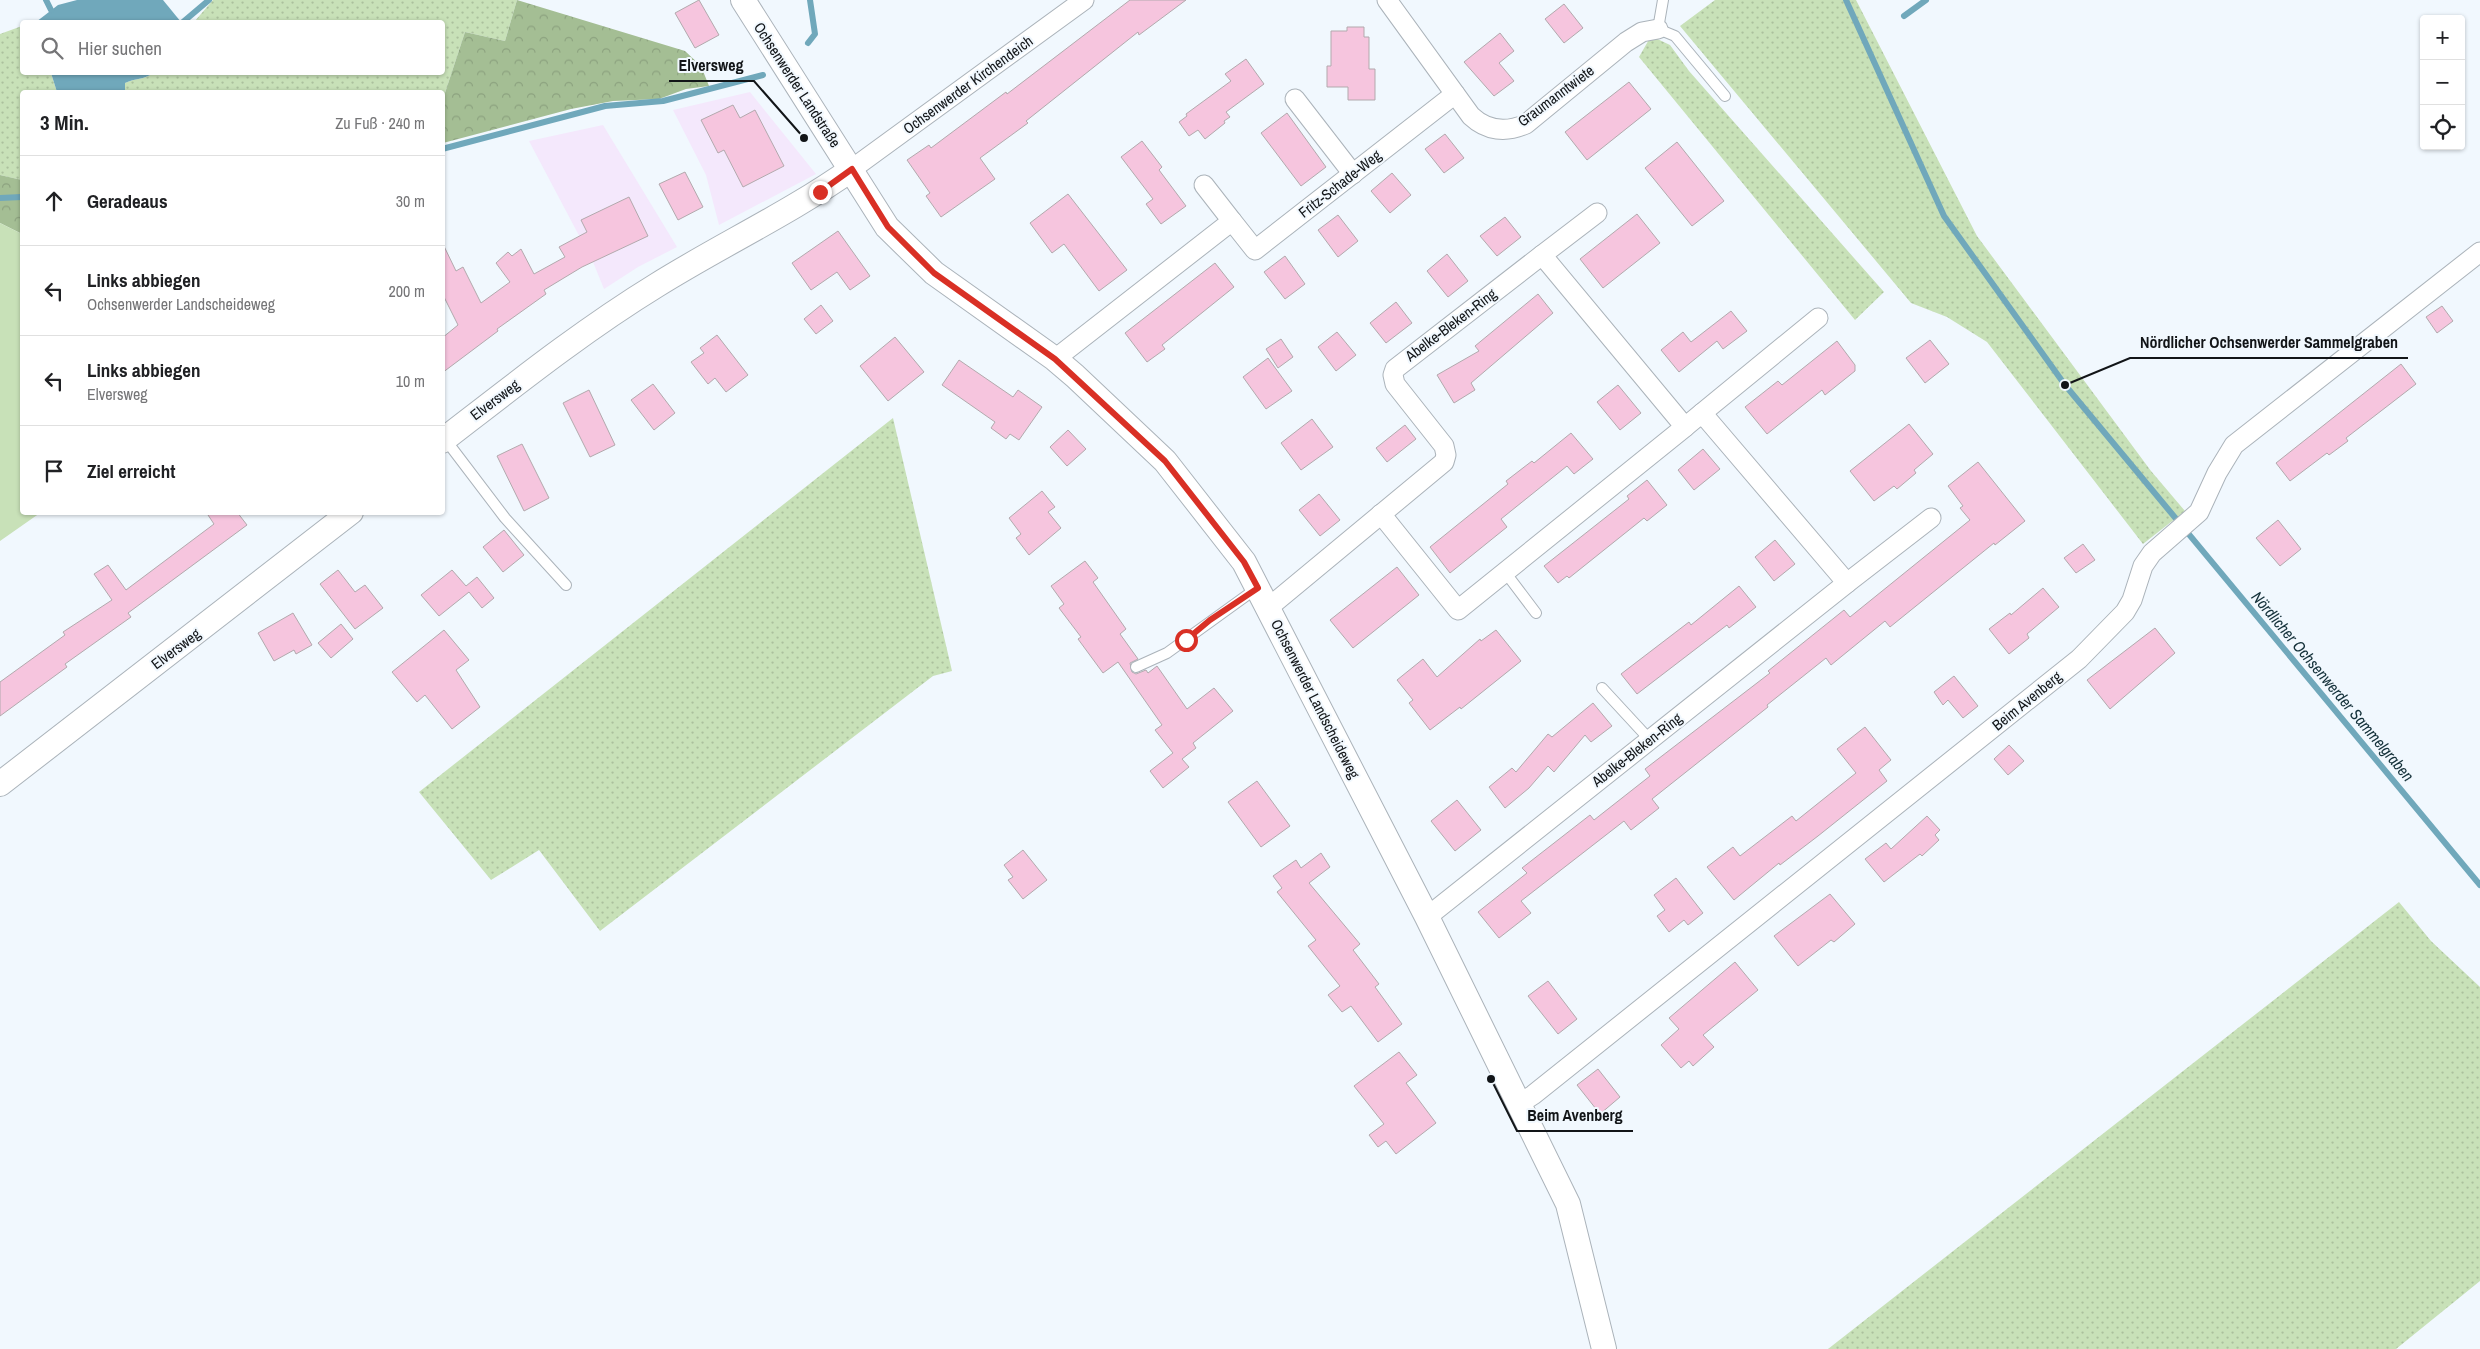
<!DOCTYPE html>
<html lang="de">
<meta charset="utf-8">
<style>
:root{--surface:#fff;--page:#f6f6f6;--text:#202124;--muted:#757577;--line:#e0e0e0}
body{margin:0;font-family:"Archivo Narrow",sans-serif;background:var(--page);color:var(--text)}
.controls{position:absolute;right:15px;top:15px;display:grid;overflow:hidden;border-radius:5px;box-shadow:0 1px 4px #0004}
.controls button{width:45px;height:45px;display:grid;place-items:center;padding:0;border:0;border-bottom:1px solid var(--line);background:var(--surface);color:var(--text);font:25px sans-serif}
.stop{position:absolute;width:15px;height:15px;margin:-11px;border:4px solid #d93025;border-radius:50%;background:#fff}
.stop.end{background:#d93025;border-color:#fff;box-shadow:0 1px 5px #0008}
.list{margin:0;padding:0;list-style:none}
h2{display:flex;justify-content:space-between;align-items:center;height:65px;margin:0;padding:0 20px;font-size:21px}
h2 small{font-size:16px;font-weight:400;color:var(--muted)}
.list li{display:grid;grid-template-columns:32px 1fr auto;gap:15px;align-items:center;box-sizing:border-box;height:90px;padding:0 20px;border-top:1px solid var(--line)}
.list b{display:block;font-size:19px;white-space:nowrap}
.list p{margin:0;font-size:16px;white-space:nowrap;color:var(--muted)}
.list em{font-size:16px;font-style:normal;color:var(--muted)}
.icon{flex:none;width:28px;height:28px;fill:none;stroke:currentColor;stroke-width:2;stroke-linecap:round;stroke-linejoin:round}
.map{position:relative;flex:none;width:2480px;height:1349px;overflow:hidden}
.search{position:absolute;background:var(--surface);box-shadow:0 1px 4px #0004;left:20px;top:20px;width:425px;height:55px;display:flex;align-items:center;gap:12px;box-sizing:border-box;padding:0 18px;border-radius:5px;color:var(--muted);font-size:19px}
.panel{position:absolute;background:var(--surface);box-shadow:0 1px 4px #0004;left:20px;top:90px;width:425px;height:425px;border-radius:5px}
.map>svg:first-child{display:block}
.education{fill:#f4e8fc}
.grass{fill:url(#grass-dots)}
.forest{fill:url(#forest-crowns)}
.garden{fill:#c8e1b8}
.water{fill:#70a8bb}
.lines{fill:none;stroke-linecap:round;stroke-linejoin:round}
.stream{stroke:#70a8bb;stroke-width:6}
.building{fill:#f6c5de;stroke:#b2a9ad}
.service-casing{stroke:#abb3ba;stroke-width:12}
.minor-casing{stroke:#abb3ba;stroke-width:21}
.tertiary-casing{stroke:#abb3ba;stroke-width:26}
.service{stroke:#fff;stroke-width:10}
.minor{stroke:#fff;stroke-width:19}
.tertiary{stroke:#fff;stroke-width:24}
.route{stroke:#d93025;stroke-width:6}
.labels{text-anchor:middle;stroke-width:4;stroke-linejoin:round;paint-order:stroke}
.street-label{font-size:15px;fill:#121518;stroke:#f1f8fe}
.water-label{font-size:16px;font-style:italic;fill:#14313a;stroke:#f1f8fe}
.leader{fill:none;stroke:#121518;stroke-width:2}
.callout-dot{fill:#121518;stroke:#f1f8fe;stroke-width:2}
.callout-label{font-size:16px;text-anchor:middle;font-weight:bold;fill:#121518;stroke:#f1f8fe;stroke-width:4;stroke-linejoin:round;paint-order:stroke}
</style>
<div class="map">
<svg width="2480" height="1349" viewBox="0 0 2480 1349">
<defs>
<pattern id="grass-dots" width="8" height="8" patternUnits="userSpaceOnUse" patternTransform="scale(1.25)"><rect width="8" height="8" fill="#c8e1b8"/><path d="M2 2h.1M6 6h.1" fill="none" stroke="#abc09d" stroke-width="1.8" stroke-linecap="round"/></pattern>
<pattern id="forest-crowns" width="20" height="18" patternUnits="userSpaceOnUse" patternTransform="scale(1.25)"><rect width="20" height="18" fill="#a4be94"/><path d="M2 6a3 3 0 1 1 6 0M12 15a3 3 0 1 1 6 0" fill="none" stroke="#8ca27f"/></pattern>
</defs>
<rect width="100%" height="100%" fill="#f1f8fe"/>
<g class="education">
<polygon points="750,92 816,174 719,225 706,175 673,110"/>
<polygon points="603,125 677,247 638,267 604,289 593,262 529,141"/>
</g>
<g class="grass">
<path d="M213 0H517L505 41 465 32 443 99 442 92H125V83C135 78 144 80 153 73L442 72V22H194Z"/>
<polygon points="1715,0 1856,0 1977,236 2151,471 2185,511 2143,544 1987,342 1947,317 1911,303 1680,26"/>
<polygon points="22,26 22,72 51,73 57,92 22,92 22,180 0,175 0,34"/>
<polygon points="1651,36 1670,45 1689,71 1884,292 1855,320 1639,57"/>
<polygon points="893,418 952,671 933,676 600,931 539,850 491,880 419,792"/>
<polygon points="2399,902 2431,941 2480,987 2480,1281 2396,1349 1828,1349"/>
</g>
<g class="forest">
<polygon points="517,0 685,51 701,66 709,86 686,89 659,99 613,101 571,109 443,143 443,99 465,32 505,41"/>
<polygon points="0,175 22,180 22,234 0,223"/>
</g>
<polygon class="garden" points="0,223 22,234 22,512 40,513 0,541"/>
<g class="water">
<polygon points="77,0 163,0 181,22 36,22 58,5"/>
<path d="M51 73V72L153 73C144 80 135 78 125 83V92H57Z"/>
</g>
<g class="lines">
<g class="stream">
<polyline points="46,0 51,10"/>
<polyline points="1846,0 1944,216 2065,385 2480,885"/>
<polyline points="1904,16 1926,0"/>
<polyline points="183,22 209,0"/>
<polyline points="808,43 815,34 810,0"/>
<polyline points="442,149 605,106 663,101 763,75"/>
<polyline points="0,198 22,197"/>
</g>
</g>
<g class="building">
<polygon points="699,0 719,35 695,48 675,13"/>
<polygon points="1130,0 1186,0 1139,35 1138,32 1026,121 1028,123 980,158 995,179 941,217 926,196 930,193 907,160 929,145 931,148 1006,92 1007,94"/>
<polygon points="1564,4 1583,28 1564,43 1545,19"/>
<polygon points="1347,27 1364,27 1364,37 1369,37 1369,69 1375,69 1375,100 1348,100 1348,87 1327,87 1327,66 1331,66 1331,31 1347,31"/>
<polygon points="1500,33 1514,51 1499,63 1514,81 1494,96 1464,62"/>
<polygon points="1246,59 1264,84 1226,112 1230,117 1224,121 1225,123 1205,139 1198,130 1189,136 1179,122 1187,116 1186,114 1231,81 1225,74"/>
<polygon points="1629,82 1651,109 1587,160 1565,132"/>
<polygon points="733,105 740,118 755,110 784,166 743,187 724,150 718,153 701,120"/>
<polygon points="1287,113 1326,167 1301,186 1261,133"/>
<polygon points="1445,134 1464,158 1444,173 1425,149"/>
<polygon points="1142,141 1162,167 1159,170 1186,206 1161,224 1146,204 1153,199 1121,157"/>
<polygon points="1677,142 1724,201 1692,226 1645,168"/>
<polygon points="685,172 703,207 678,220 659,184"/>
<polygon points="1392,173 1411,195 1390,213 1371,191"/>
<polygon points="1068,194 1127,270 1099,291 1064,244 1052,253 1030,223"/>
<polygon points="629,197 648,236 582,267 544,290 546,294 497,329 498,331 442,373 442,338 458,325 442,293 442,242 456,271 463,267 481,303 510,282 496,263 508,252 512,256 521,249 534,274 565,257 559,247 587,232 581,220"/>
<polygon points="1637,214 1660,243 1603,288 1580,259"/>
<polygon points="1338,215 1358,241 1338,257 1318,230"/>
<polygon points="1505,217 1521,237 1497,256 1480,236"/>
<polygon points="838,231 870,276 850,290 837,272 811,290 792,263"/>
<polygon points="1447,254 1468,281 1448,297 1427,271"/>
<polygon points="1285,256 1305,284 1285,299 1264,272"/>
<polygon points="1215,263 1234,287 1162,345 1165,349 1147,362 1125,333"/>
<polygon points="1538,294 1553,313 1471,383 1475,390 1454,403 1437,375 1479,351 1475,346"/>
<polygon points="1396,302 1412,323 1386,343 1370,323"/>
<polygon points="821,305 833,321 816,334 804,319"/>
<polygon points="2442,306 2453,321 2437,333 2426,317"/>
<polygon points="1731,311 1747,331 1723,349 1717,341 1679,372 1661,350 1683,332 1691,342"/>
<polygon points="1337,332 1356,355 1336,371 1318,347"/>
<polygon points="717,335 748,375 726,392 715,378 708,384 691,362 704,353 700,348"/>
<polygon points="895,337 924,372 888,401 860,366"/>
<polygon points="1281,339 1293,357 1278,368 1266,349"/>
<polygon points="1930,340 1949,364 1925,383 1906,358"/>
<polygon points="1837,341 1855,365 1855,371 1825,395 1822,390 1767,434 1745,407 1778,381 1782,385"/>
<polygon points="1268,358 1292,391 1266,409 1243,377"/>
<polygon points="959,360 1013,397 1018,390 1042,407 1019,440 1010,434 1006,439 991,428 995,422 942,385"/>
<polygon points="2401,364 2416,384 2346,438 2348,441 2329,455 2327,453 2290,481 2276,463"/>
<polygon points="653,384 675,413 654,430 631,400"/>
<polygon points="1618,385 1641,413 1620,430 1597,402"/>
<polygon points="589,390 615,445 590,457 563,403"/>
<polygon points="1312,419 1333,447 1301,470 1281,443"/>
<polygon points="1909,424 1933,454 1914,470 1916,473 1897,489 1894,486 1874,501 1850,471"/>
<polygon points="1405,425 1416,439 1387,462 1376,448"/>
<polygon points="1068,430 1086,449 1067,466 1050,447"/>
<polygon points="1571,433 1593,459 1574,474 1567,466 1501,519 1507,527 1450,573 1430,547 1508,484 1506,481 1532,461 1534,463"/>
<polygon points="522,444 549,498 524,511 497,456"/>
<polygon points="1703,449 1720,469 1694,490 1678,470"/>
<polygon points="1978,462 2025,521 1995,545 1994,543 1890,627 1885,621 1831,665 1826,658 1767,705 1768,707 1652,799 1659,808 1631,830 1624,821 1521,901 1531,913 1499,938 1478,912 1527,873 1522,868 1590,815 1594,820 1650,776 1645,769 1770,673 1768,671 1844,610 1850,617 1970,520 1960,508 1963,506 1948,486"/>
<polygon points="1647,480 1667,505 1647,521 1644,518 1569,578 1567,576 1558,583 1544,566 1629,499 1627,496"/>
<polygon points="1042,491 1055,507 1048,512 1061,528 1029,555 1016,538 1021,534 1009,518"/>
<polygon points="1319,494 1340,520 1320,536 1299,510"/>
<polygon points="206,512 237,512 247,525 128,613 131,617 65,664 67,667 0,716 0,682 65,635 63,632 112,600 94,574 108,565 126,590 214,524"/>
<polygon points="2278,520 2301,549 2280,566 2256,538"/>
<polygon points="504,530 524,555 503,572 483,547"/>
<polygon points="1775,540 1795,564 1774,581 1755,557"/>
<polygon points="2083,544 2095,560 2076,573 2064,558"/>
<polygon points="1085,561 1098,578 1093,582 1126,629 1120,634 1138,659 1130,663 1132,672 1136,674 1146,670 1148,673 1157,666 1187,709 1214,688 1233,711 1193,743 1196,748 1182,759 1189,767 1163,788 1150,771 1173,753 1155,730 1162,725 1118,662 1103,673 1078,639 1081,637 1059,608 1064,604 1051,586"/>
<polygon points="1397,567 1419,595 1353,648 1330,620"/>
<polygon points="338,570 355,592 365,585 383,608 355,629 320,584"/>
<polygon points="452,570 466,586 477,577 494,598 482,608 469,592 439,616 421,595"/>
<polygon points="1739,586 1756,607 1729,628 1727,625 1637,694 1621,674 1689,622 1691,625"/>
<polygon points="2043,588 2059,607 2027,634 2029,638 2009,654 1989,629 2010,613 2011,615"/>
<polygon points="293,613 312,645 296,654 294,650 274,661 258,633"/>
<polygon points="341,624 353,639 331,658 318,643"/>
<polygon points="2155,628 2175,653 2110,709 2087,680"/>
<polygon points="444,630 469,660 456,670 480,707 452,729 425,695 417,702 392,672"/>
<polygon points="1496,630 1521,661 1461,709 1460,707 1430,730 1409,703 1413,700 1397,680 1423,659 1437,677 1480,639 1481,641"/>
<polygon points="1954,676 1978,706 1963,718 1948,700 1943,705 1934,692"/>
<polygon points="1593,703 1612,726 1591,742 1585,735 1554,772 1548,766 1529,788 1505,808 1489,787 1512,768 1516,772 1548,734 1552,737"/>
<polygon points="1865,727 1891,760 1879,770 1887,781 1818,836 1780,865 1779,863 1734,900 1707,867 1733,847 1740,856 1792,816 1796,821 1856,773 1837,749"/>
<polygon points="2009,745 2024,761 2008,775 1994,759"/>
<polygon points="1257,781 1290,826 1261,847 1228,802"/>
<polygon points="1457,800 1481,830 1455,851 1431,821"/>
<polygon points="1927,816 1940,830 1935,835 1939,840 1922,856 1920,854 1884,882 1865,859 1886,843 1891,849"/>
<polygon points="1023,850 1047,880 1023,899 1008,880 1013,877 1004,865"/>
<polygon points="1321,853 1330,867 1309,883 1360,944 1353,950 1379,984 1375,987 1402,1024 1378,1042 1351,1006 1342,1012 1328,995 1340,986 1308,946 1316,940 1277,892 1282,888 1273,876 1296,860 1301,868"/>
<polygon points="1676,878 1703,913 1688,925 1684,920 1669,932 1657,916 1665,910 1654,895"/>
<polygon points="1830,894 1855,924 1834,942 1831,940 1798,966 1774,936"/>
<polygon points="1735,962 1758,990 1703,1035 1714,1047 1693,1066 1689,1061 1681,1068 1661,1045 1679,1029 1669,1018"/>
<polygon points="1548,981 1577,1019 1558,1034 1528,996"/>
<polygon points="1399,1052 1417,1075 1406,1083 1436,1123 1396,1154 1386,1141 1378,1147 1369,1135 1384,1124 1354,1086"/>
<polygon points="1598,1069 1620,1097 1600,1114 1577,1085"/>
</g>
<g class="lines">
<g class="service-casing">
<g id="service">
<polyline points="1663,0 1658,29 1675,36 1725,96"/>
<polyline points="445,439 505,518 566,585"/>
<polyline points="1505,572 1536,613"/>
<polyline points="1136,667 1167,653 1257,588"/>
<polyline points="1602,688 1650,740"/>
</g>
</g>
<g class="minor-casing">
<g id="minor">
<path d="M1387 0 1471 116C1487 131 1506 133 1526 124L1626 42 1642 32 1658 29"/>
<polyline points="1295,99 1353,174"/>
<polyline points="852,169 1084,0"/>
<polyline points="1204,185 1232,221"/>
<polyline points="1542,255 1597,213"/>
<polyline points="1055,359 1232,221 1255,250 1455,94"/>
<polyline points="1702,413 1818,318"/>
<polyline points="1381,514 1458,610 1685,427"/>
<polyline points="1847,583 1931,518"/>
<polyline points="1268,608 1444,462 1446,455 1444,446 1395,384 1393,375 1395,369 1542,255 1685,427 1702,413 1847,583 1427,917"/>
<polyline points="1519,1104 1533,1095 2079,659 2125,612 2132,600 2143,566 2152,553 2199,512 2217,473 2234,445 2480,252"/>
</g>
</g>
<g class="tertiary-casing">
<g id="tertiary">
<polyline points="743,0 887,227 934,273 1055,359 1075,376 1165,461 1244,562 1427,917 1568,1204 1604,1349"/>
<path d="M442 441C512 387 582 331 657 285 721 245 790 213 852 169"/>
<polyline points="0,784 351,512"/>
</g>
</g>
<use href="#service" class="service"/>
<use href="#minor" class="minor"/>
<use href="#tertiary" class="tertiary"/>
</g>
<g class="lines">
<polyline class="route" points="820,192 852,169 888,227 934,273 1055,359 1165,461 1244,562 1258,588 1210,620 1186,640"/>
</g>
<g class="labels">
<g class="street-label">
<text transform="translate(797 85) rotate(57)" y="5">Ochsenwerder Landstraße</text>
<text transform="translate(968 85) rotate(-36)" y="5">Ochsenwerder Kirchendeich</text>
<text transform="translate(1556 96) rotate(-37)" y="5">Graumanntwiete</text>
<text transform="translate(1340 184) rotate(-38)" y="5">Fritz-Schade-Weg</text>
<text transform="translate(1451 325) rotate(-37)" y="5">Abelke-Bleken-Ring</text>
<text transform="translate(495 400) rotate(-37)" y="5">Elversweg</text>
<text transform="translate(176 649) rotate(-37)" y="5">Elversweg</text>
<text transform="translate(1315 699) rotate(63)" y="5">Ochsenwerder Landscheideweg</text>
<text transform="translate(2027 701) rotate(-39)" y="5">Beim Avenberg</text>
<text transform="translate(1637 750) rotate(-38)" y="5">Abelke-Bleken-Ring</text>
</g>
<g class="water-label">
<text transform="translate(2333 686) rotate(50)" y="6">Nördlicher Ochsenwerder Sammelgraben</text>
</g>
</g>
<path class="leader" d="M804 138L754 81H669M2065 385L2130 358H2408M1491 1079L1517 1131H1633"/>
<g class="callout-dot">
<circle cx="804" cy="138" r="5"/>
<circle cx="2065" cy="385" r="5"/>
<circle cx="1491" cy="1079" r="5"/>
</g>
<g class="callout-label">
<text x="711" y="71">Elversweg</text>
<text x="2269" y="348">Nördlicher Ochsenwerder Sammelgraben</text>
<text x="1575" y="1121">Beim Avenberg</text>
</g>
</svg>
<div class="controls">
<button>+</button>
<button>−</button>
<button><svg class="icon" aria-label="locate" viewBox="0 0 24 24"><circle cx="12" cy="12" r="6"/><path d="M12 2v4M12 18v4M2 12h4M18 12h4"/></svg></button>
</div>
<div class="stop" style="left:1186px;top:640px"></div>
<div class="stop end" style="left:820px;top:192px"></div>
<div class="search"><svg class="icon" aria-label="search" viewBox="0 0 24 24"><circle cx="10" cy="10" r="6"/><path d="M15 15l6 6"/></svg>Hier suchen</div>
<section class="panel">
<h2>3 Min.<small>Zu Fuß · 240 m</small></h2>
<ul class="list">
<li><svg class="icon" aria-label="ahead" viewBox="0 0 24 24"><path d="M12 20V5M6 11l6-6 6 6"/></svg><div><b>Geradeaus</b></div><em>30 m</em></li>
<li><svg class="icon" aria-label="left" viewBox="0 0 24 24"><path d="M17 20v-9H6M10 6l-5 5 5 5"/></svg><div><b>Links abbiegen</b><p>Ochsenwerder Landscheideweg</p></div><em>200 m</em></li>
<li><svg class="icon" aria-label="left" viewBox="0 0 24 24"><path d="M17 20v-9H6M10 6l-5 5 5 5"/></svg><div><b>Links abbiegen</b><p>Elversweg</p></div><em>10 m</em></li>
<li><svg class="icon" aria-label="arrive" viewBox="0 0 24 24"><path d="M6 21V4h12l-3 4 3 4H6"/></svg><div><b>Ziel erreicht</b></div></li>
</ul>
</section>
</div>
